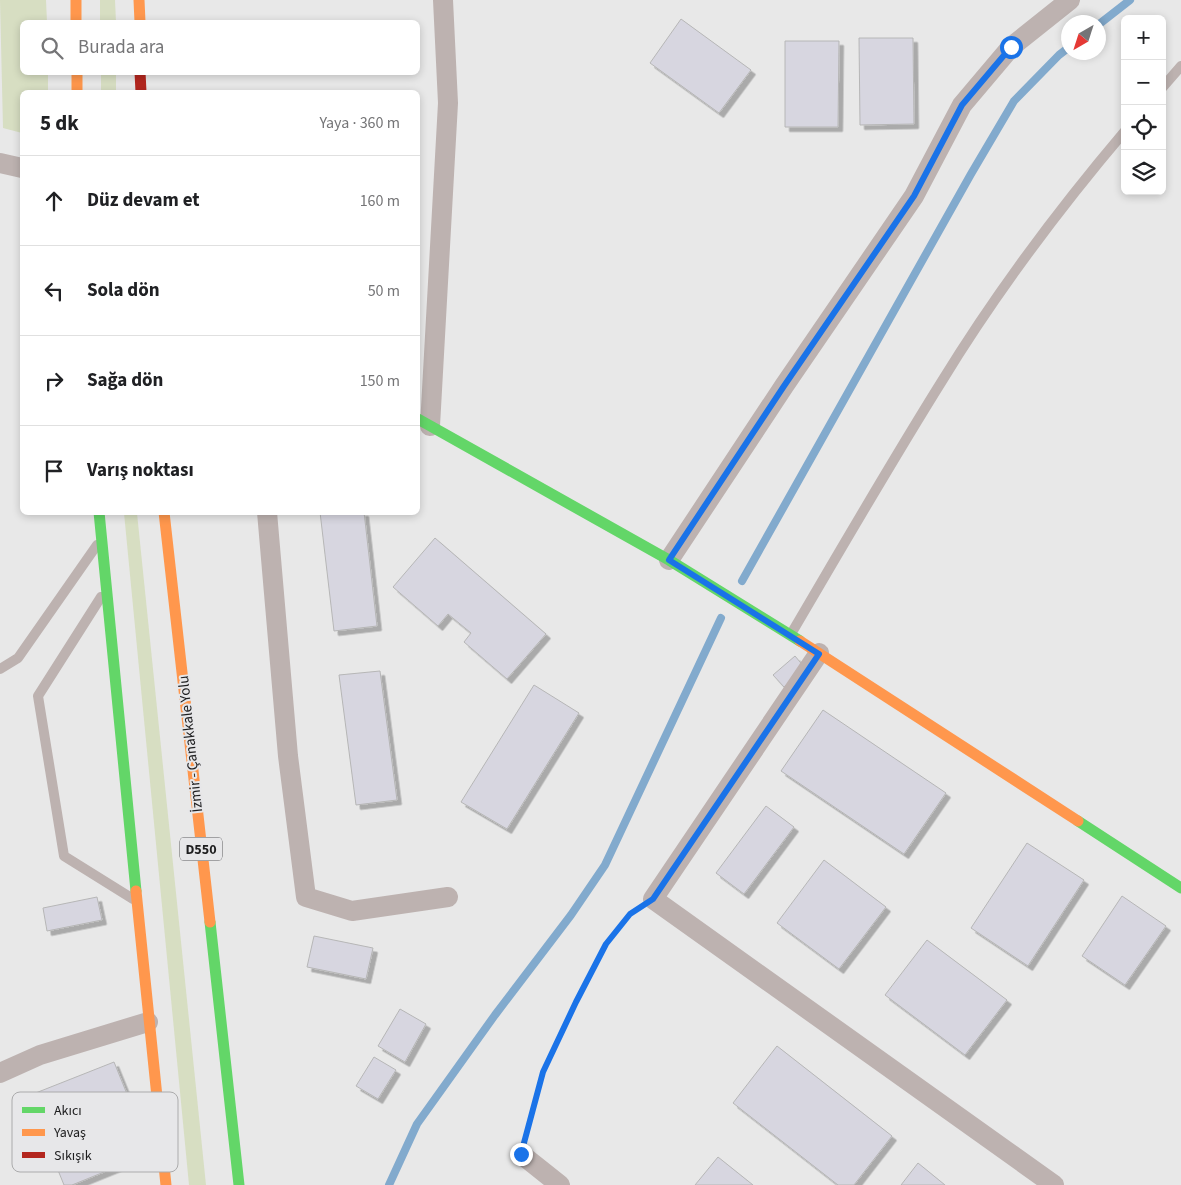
<!DOCTYPE html>
<html lang="tr">
<meta charset="utf-8">
<style>
:root{--surface:#fff;--page:#f2f2f2;--text:#202124;--muted:#757577;--line:#e0e0e0}
body{margin:0;font-family:"Source Sans 3",sans-serif;background:var(--page);color:var(--text)}
.controls{position:absolute;right:15px;top:15px;display:grid;overflow:hidden;border-radius:8px;box-shadow:0 2px 8px #0003}
.controls button{width:45px;height:45px;display:grid;place-items:center;padding:0;border:0;border-bottom:1px solid var(--line);background:var(--surface);color:var(--text);font:25px sans-serif}
.compass{position:absolute;left:1061px;top:15px;width:45px;height:45px;border-radius:50%;background:var(--surface);box-shadow:0 2px 8px #0003;rotate:219deg}
.stop{position:absolute;width:15px;height:15px;margin:-11px;border:4px solid #1a73e8;border-radius:50%;background:#fff}
.stop.end{background:#1a73e8;border-color:#fff;box-shadow:0 1px 5px #0008}
.list{margin:0;padding:0;list-style:none}
h2{display:flex;justify-content:space-between;align-items:center;height:65px;margin:0;padding:0 20px;font-size:21px}
h2 small{font-size:16px;font-weight:400;color:var(--muted)}
.list li{display:grid;grid-template-columns:32px 1fr auto;gap:15px;align-items:center;box-sizing:border-box;height:90px;padding:0 20px;border-top:1px solid var(--line)}
.list b{display:block;font-size:19px;white-space:nowrap}
.list em{font-size:16px;font-style:normal;color:var(--muted)}
.icon{flex:none;width:28px;height:28px;fill:none;stroke:currentColor;stroke-width:2;stroke-linecap:round;stroke-linejoin:round}
.map{position:relative;flex:none;width:1181px;height:1185px;overflow:hidden}
.search{position:absolute;background:var(--surface);box-shadow:0 2px 8px #0003;left:20px;top:20px;width:400px;height:55px;display:flex;align-items:center;gap:12px;box-sizing:border-box;padding:0 18px;border-radius:8px;color:var(--muted);font-size:19px}
.panel{position:absolute;background:var(--surface);box-shadow:0 2px 8px #0003;left:20px;top:90px;width:400px;height:425px;border-radius:8px}
.map>svg:first-child{display:block}
.green{fill:#d7dec2}
.lines{fill:none;stroke-linecap:round;stroke-linejoin:round}
.stream{stroke:#82aacd;stroke-width:8}
.building{fill:#d7d6e0;stroke:#b6b6b6;filter:url(#shadow)}
.path{stroke:#afa9a8;stroke-width:3;stroke-dasharray:4 4;stroke-linecap:butt}
.lane{stroke:#bdb2b0;stroke-width:10}
.street{stroke:#bdb2b0;stroke-width:20}
.fast{stroke:#63d668;stroke-width:11}
.slow{stroke:#ff974d;stroke-width:11}
.jam{stroke:#b3261e;stroke-width:11}
.route{stroke:#1a73e8;stroke-width:6}
.labels{text-anchor:middle;stroke-width:4;stroke-linejoin:round;paint-order:stroke}
.shield{fill:#e7e7e9;stroke:#5a5a5c;stroke-width:1}
.shield-label{font-size:14px;font-weight:bold;fill:#1e1e1f}
.street-label{font-size:15px;fill:#1e1e1f;stroke:#e7e7e9}
.key{fill:#e7e7e9;stroke:#ababac;stroke-width:1}
.key-label{font-size:14px;fill:#1e1e1f}
</style>
<div class="map">
<svg width="1181" height="1185" viewBox="0 0 1181 1185">
<defs>
<filter id="shadow"><feDropShadow dx="4.5" dy="4.5" stdDeviation="0" flood-color="#0004"/></filter>
</defs>
<rect width="100%" height="100%" fill="#e8e8e8"/>
<g class="green">
<polygon points="0,0 46,0 47,22 22,22 22,72 48,73 48,92 22,92 22,133 3,128"/>
<polygon points="100,0 115,0 116,22 100,22"/>
<rect x="101" y="73" width="15" height="19"/>
<polygon points="124,513 137,513 206,1185 189,1185"/>
</g>
<g class="lines">
<g class="stream">
<polyline points="1098,25 1130,0"/>
<polyline points="742,581 971,174 1014,101 1059,55 1068,48"/>
<polyline points="389,1185 417,1124 495,1015 571,915 605,865 721,618"/>
</g>
</g>
<g class="building">
<polygon points="681,19 751,70 719,113 650,63"/>
<polygon points="859,38 913,38 914,124 860,125"/>
<polygon points="785,41 839,41 838,127 785,127"/>
<polygon points="320,512 364,512 377,626 334,631"/>
<polygon points="435,538 546,634 507,679 464,642 471,633 448,614 438,626 393,587"/>
<polygon points="795,656 805,668 784,687 773,675"/>
<polygon points="380,671 397,800 356,805 339,675"/>
<polygon points="534,685 579,713 507,829 461,802"/>
<polygon points="823,710 946,793 904,854 781,771"/>
<polygon points="766,806 794,827 744,894 716,873"/>
<polygon points="1027,843 1084,880 1028,966 971,928"/>
<polygon points="824,860 886,907 839,969 777,923"/>
<polygon points="1122,896 1166,926 1125,985 1082,956"/>
<polygon points="97,897 102,920 47,931 43,908"/>
<polygon points="314,936 373,948 366,979 307,967"/>
<polygon points="927,940 1007,1000 965,1055 885,995"/>
<polygon points="400,1009 426,1024 405,1062 378,1046"/>
<polygon points="777,1046 892,1136 854,1185 838,1185 733,1103"/>
<polygon points="374,1057 396,1070 378,1099 356,1086"/>
<polygon points="114,1062 151,1153 72,1185 64,1185 28,1096"/>
<polygon points="718,1157 753,1185 695,1185"/>
<polygon points="918,1163 945,1185 901,1185"/>
</g>
<g class="lines">
<polyline class="path" points="527,1132 543,1072 576,1002 606,944 630,915 635,911"/>
<g class="lane">
<polyline points="1162,88 1181,66"/>
<polyline points="101,597 38,696 64,856 133,899"/>
<path d="M791 634C841 549 890 464 942 381 996 293 1058 210 1125 131"/>
<polyline points="0,669 18,658 97,545"/>
</g>
<g class="street">
<polyline points="0,163 22,168"/>
<polyline points="430,426 448,103 443,0"/>
<polyline points="267,512 288,756 306,897 352,911 448,897"/>
<polyline points="669,560 784,386 914,196 962,105 1011,47 1070,0"/>
<polyline points="819,653 653,899 1054,1185"/>
<polyline points="0,1073 40,1055 148,1022"/>
<polyline points="521,1154 560,1185"/>
</g>
<g class="fast">
<polyline points="418,419 669,560 800,641"/>
<polyline points="99,512 136,891"/>
<polyline points="1078,821 1181,888"/>
<polyline points="210,922 239,1185"/>
</g>
<g class="slow">
<polyline points="76,0 76,22"/>
<polyline points="139,0 140,22"/>
<polyline points="77,72 77,92"/>
<polyline points="164,512 210,922"/>
<polyline points="800,641 1078,821"/>
<polyline points="136,891 166,1185"/>
</g>
<polyline class="jam" points="140,72 141,92"/>
</g>
<g class="lines">
<polyline class="route" points="521,1154 543,1072 576,1002 606,944 630,914 653,899 819,654 669,560 784,386 914,196 962,105 1011,47"/>
</g>
<g class="labels">
<rect class="shield" x="180" y="837.5" width="42" height="23" rx="4"/>
<g class="shield-label">
<text x="201" y="854">D550</text>
</g>
<g class="street-label">
<text transform="translate(190 744) rotate(-96)" y="5">İzmir - Çanakkale Yolu</text>
</g>
</g>
<rect x="12" y="1092" width="166" height="80" rx="8" class="key"/>
<rect x="22" y="1107" width="23" height="6" fill="#63d668"/>
<rect x="22" y="1129" width="23" height="7" fill="#ff974d"/>
<rect x="22" y="1152" width="23" height="6" fill="#b3261e"/>
<g class="key-label">
<text x="54" y="1115">Akıcı</text>
<text x="54" y="1137">Yavaş</text>
<text x="54" y="1160">Sıkışık</text>
</g>
</svg>
<div class="controls">
<button>+</button>
<button>−</button>
<button><svg class="icon" aria-label="locate" viewBox="0 0 24 24"><circle cx="12" cy="12" r="6"/><path d="M12 2v4M12 18v4M2 12h4M18 12h4"/></svg></button>
<button><svg class="icon" aria-label="layers" viewBox="0 0 24 24"><path d="M12 4l9 5-9 5-9-5zM3 14l9 5 9-5"/></svg></button>
</div>
<svg class="compass" viewBox="-18 -18 36 36"><path d="M0-13l5 13h-10z" fill="#e53935"/><path d="M0 13l5-13h-10z" fill="#757577"/></svg>
<div class="stop" style="left:1011px;top:47px"></div>
<div class="stop end" style="left:521px;top:1154px"></div>
<div class="search"><svg class="icon" aria-label="search" viewBox="0 0 24 24"><circle cx="10" cy="10" r="6"/><path d="M15 15l6 6"/></svg>Burada ara</div>
<section class="panel">
<h2>5 dk<small>Yaya · 360 m</small></h2>
<ul class="list">
<li><svg class="icon" aria-label="ahead" viewBox="0 0 24 24"><path d="M12 20V5M6 11l6-6 6 6"/></svg><div><b>Düz devam et</b></div><em>160 m</em></li>
<li><svg class="icon" aria-label="left" viewBox="0 0 24 24"><path d="M17 20v-9H6M10 6l-5 5 5 5"/></svg><div><b>Sola dön</b></div><em>50 m</em></li>
<li><svg class="icon" aria-label="right" viewBox="0 0 24 24"><path d="M7 20v-9h11M14 6l5 5-5 5"/></svg><div><b>Sağa dön</b></div><em>150 m</em></li>
<li><svg class="icon" aria-label="arrive" viewBox="0 0 24 24"><path d="M6 21V4h12l-3 4 3 4H6"/></svg><div><b>Varış noktası</b></div></li>
</ul>
</section>
</div>
